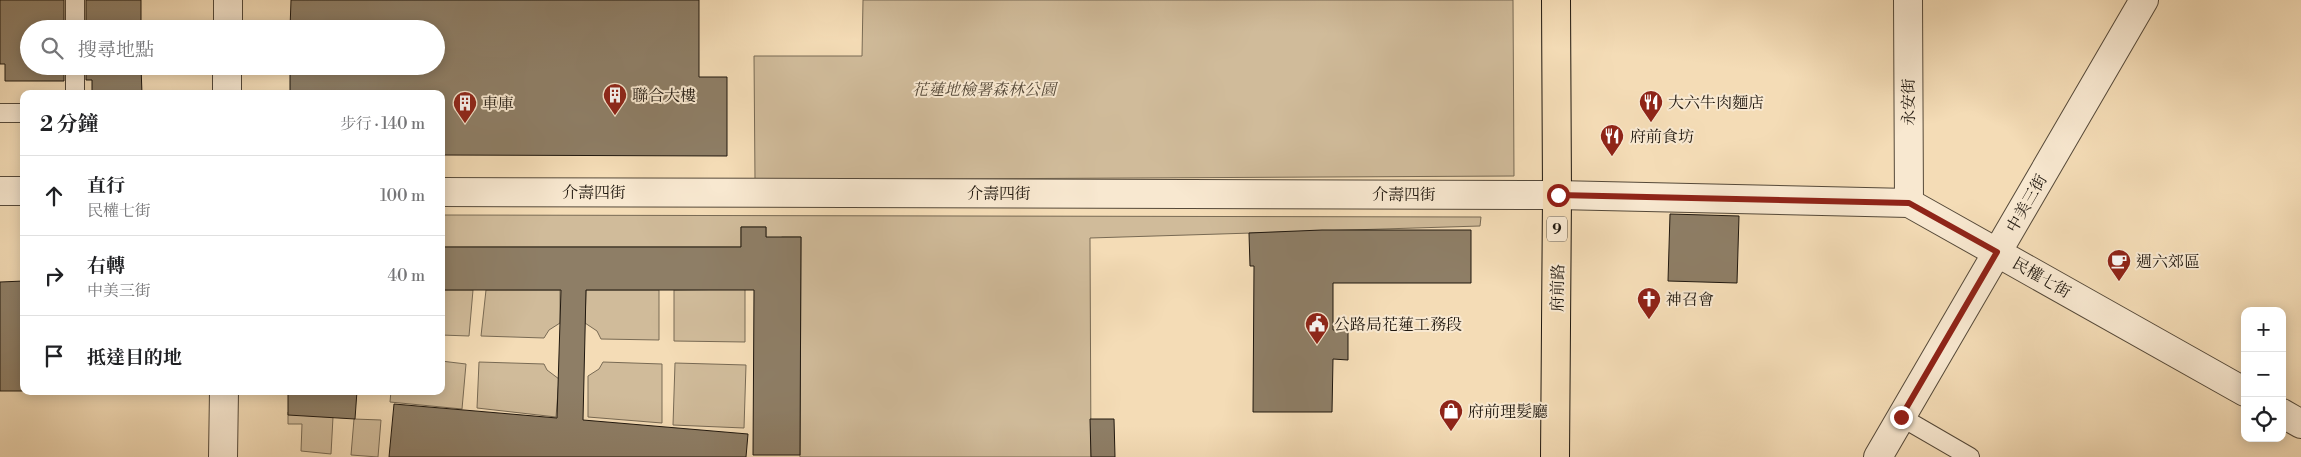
<!DOCTYPE html>
<html lang="zh-TW">
<meta charset="utf-8">
<style>
:root{--surface:#fff;--page:#f6f6f6;--text:#202124;--muted:#757577;--line:#e0e0e0}
body{margin:0;font-family:"Libre Bodoni","Noto Serif TC",serif;background:var(--page);color:var(--text)}
.controls{position:absolute;right:15px;bottom:15px;display:grid;overflow:hidden;border-radius:10px;box-shadow:0 2px 12px #0003}
.controls button{width:45px;height:45px;display:grid;place-items:center;padding:0;border:0;border-bottom:1px solid var(--line);background:var(--surface);color:var(--text);font:25px sans-serif}
.stop{position:absolute;width:15px;height:15px;margin:-11px;border:4px solid #8f2418;border-radius:50%;background:#fff}
.stop.end{background:#8f2418;border-color:#fff;box-shadow:0 1px 5px #0008}
.list{margin:0;padding:0;list-style:none}
h2{display:flex;justify-content:space-between;align-items:center;height:65px;margin:0;padding:0 20px;font-size:21px}
h2 small{font-size:16px;font-weight:400;color:var(--muted)}
.list li{display:grid;grid-template-columns:32px 1fr auto;gap:15px;align-items:center;box-sizing:border-box;height:80px;padding:0 20px;border-top:1px solid var(--line)}
.list b{display:block;font-size:19px;white-space:nowrap}
.list p{margin:0;font-size:16px;white-space:nowrap;color:var(--muted)}
.list em{font-size:16px;font-style:normal;color:var(--muted)}
.icon{flex:none;width:28px;height:28px;fill:none;stroke:currentColor;stroke-width:2;stroke-linecap:round;stroke-linejoin:round}
.map{position:relative;flex:none;width:2301px;height:457px;overflow:hidden}
.search{position:absolute;background:var(--surface);box-shadow:0 2px 12px #0003;left:20px;top:20px;width:425px;height:55px;display:flex;align-items:center;gap:12px;box-sizing:border-box;padding:0 18px;border-radius:28px;color:var(--muted);font-size:19px}
.panel{position:absolute;background:var(--surface);box-shadow:0 2px 12px #0003;left:20px;top:90px;width:425px;height:305px;border-radius:10px}
.map>svg:first-child{display:block}
.green{fill:#d0bb9a;stroke:#786a54}
.building{fill:#8e7e66;stroke:#20180f}
.lines{fill:none;stroke-linecap:round;stroke-linejoin:round}
.lane-casing{stroke:#554939;stroke-width:20}
.street-casing{stroke:#554939;stroke-width:30}
.primary-casing{stroke:#20180f;stroke-width:30}
.lane{stroke:#f8e8d0;stroke-width:18}
.street{stroke:#f8e8d0;stroke-width:28}
.primary{stroke:#f4dcb6;stroke-width:28}
.route{stroke:#8f2418;stroke-width:6}
.labels{text-anchor:middle;stroke-width:4;stroke-linejoin:round;paint-order:stroke}
.shield{fill:#f8e8d0;stroke:#615649;stroke-width:1}
.shield-label{font-size:15px;font-weight:bold;fill:#20180f}
.park-label{font-size:16px;font-style:italic;fill:#554939;stroke:#f8e8d0}
.poi-label{font-size:16px;fill:#20180f;stroke:#f8e8d0;text-anchor:start}
.street-label{font-size:16px;fill:#20180f;stroke:#f8e8d0}
</style>
<div class="map">
<svg width="2301" height="457" viewBox="0 0 2301 457">
<rect width="100%" height="100%" fill="#f4dcb6"/>
<filter id="stains"><feTurbulence type="fractalNoise" baseFrequency=".004" numOctaves="4"/><feColorMatrix values="0 0 0 0 .2 0 0 0 0 .09 0 0 0 0 .02 0 0 0 .5 -.17"/></filter>
<radialGradient id="worn" r=".72"><stop offset=".6" stop-color="#630" stop-opacity="0"/><stop offset="1" stop-color="#630" stop-opacity=".3"/></radialGradient>
<g class="green">
<polygon points="863,0 1513,0 1514,176 755,180 754,56 862,56"/>
<polygon points="441,215 1481,217 1480,226 1090,238 1091,457 800,457 801,237 782,237 766,247 766,227 741,227 741,247 441,247"/>
<polygon points="745,289 745,342 674,341 674,290"/>
<polygon points="441,290 473,290 469,336 441,335"/>
<polygon points="486,290 560,290 560,323 549,330 544,338 481,336"/>
<polygon points="586,290 659,290 659,340 601,339 597,331 585,323"/>
<polygon points="441,361 466,364 462,409 390,402 391,391 441,391"/>
<polygon points="479,362 544,364 547,370 559,379 556,417 477,408"/>
<polygon points="603,362 662,364 662,423 588,417 588,376 599,369"/>
<polygon points="675,363 746,365 744,428 673,425"/>
<polygon points="288,412 333,417 331,454 301,451 302,424 288,424"/>
<polygon points="354,419 381,420 378,457 351,455"/>
</g>
<g class="building">
<polygon points="0,0 64,0 64,29 29,29 29,66 64,66 64,81 5,81 5,64 0,64"/>
<rect x="86" y="0" width="55" height="29"/>
<polygon points="291,0 699,0 699,77 727,77 727,156 441,155 441,94 290,94 290,66 436,66 436,29 290,29"/>
<polygon points="86,66 141,66 142,94 92,94 92,80 86,80"/>
<polygon points="1670,214 1739,216 1737,283 1668,281"/>
<polygon points="741,227 766,227 766,237 801,237 800,455 753,455 754,290 586,290 583,420 748,434 746,457 389,457 394,404 557,418 561,290 441,290 441,247 741,247"/>
<polygon points="1322,230 1471,230 1471,283 1333,283 1333,330 1348,330 1348,360 1333,359 1332,412 1253,412 1254,266 1250,266 1249,233"/>
<polygon points="24,281 24,391 0,391 0,282"/>
<polygon points="288,391 357,391 355,419 288,415"/>
<polygon points="1090,419 1114,419 1115,457 1091,457"/>
</g>
<g class="lines">
<g class="lane-casing">
<g id="lane">
<polyline points="75,29 75,0"/>
<polyline points="75,94 75,66"/>
<polyline points="0,113 24,113"/>
<polyline points="1901,417 1970,457"/>
</g>
</g>
<g class="street-casing">
<g id="street">
<polyline points="1908,0 1909,203"/>
<polyline points="228,29 228,0"/>
<polyline points="227,94 227,66"/>
<polyline points="0,191 24,191"/>
<polyline points="441,192 1557,195 1909,203 2245,392"/>
<polyline points="2282,413 2301,424"/>
<polyline points="223,457 224,391"/>
<polyline points="1878,457 2144,0"/>
</g>
</g>
<g class="primary-casing">
<polyline id="primary" points="1555,457 1557,195 1556,0"/>
</g>
<use href="#lane" class="lane"/>
<use href="#street" class="street"/>
<use href="#primary" class="primary"/>
</g>
<g class="lines">
<polyline class="route" points="1558,195 1909,203 1997,252 1901,417"/>
</g>
<defs>
<g id="building-pin" transform="scale(1.25)"><path d="M0 17L-7.5 6A9.5 9.5 0 1 1 7.5 6Z" fill="#8f2418" stroke="#f8e8d0"/><path d="M-4-6H4V6H1V3H-1V6H-4ZM-2.5-4.3h1.7v1.8h-1.7ZM.8-4.3h1.7v1.8H.8ZM-2.5-1h1.7V.8h-1.7ZM.8-1h1.7V.8H.8Z" fill="#fff"/></g>
<g id="restaurant-pin" transform="scale(1.25)"><path d="M0 17L-7.5 6A9.5 9.5 0 1 1 7.5 6Z" fill="#8f2418" stroke="#f8e8d0"/><path d="M-5-6h1v4h1v-4h1v4h1v-4h1v5L-1.5 .5V6h-2V.5L-5-1ZM5-6V6H3V1.5H1.5Q1.5-4 5-6Z" fill="#fff"/></g>
<g id="cafe-pin" transform="scale(1.25)"><path d="M0 17L-7.5 6A9.5 9.5 0 1 1 7.5 6Z" fill="#8f2418" stroke="#f8e8d0"/><path d="M-5.5-4.5H6V0H3Q3 3.5 0 3.5H-2.5Q-5.5 3.5-5.5 0ZM3-3.2v2h1.7v-2ZM-6 4.5H4V6H-6Z" fill="#fff"/></g>
<g id="church-pin" transform="scale(1.25)"><path d="M0 17L-7.5 6A9.5 9.5 0 1 1 7.5 6Z" fill="#8f2418" stroke="#f8e8d0"/><path d="M-1.2-6h2.4v3.5h3.3v2.4h-3.3V6h-2.4V-.1h-3.3v-2.4h3.3Z" fill="#fff"/></g>
<g id="civic-pin" transform="scale(1.25)"><path d="M0 17L-7.5 6A9.5 9.5 0 1 1 7.5 6Z" fill="#8f2418" stroke="#f8e8d0"/><path d="M-.6-6.5H3V-4.5H.6V-3L4-1V1h2V6H-6V1h2V-1L-.6-3ZM-1.2 2.5V6h2.4V2.5Z" fill="#fff"/></g>
<g id="shop-pin" transform="scale(1.25)"><path d="M0 17L-7.5 6A9.5 9.5 0 1 1 7.5 6Z" fill="#8f2418" stroke="#f8e8d0"/><path d="M-5-2.5h2.3a2.7 3.5 0 0 1 5.4 0H5L5.5 6h-11ZM-1.5-2.5h3a1.5 2.3 0 0 0-3 0Z" fill="#fff"/></g>
</defs>
<g fill-rule="evenodd">
<use href="#building-pin" x="615" y="95"/>
<use href="#restaurant-pin" x="1651" y="102"/>
<use href="#building-pin" x="465" y="103"/>
<use href="#restaurant-pin" x="1612" y="136"/>
<use href="#cafe-pin" x="2119" y="261"/>
<use href="#church-pin" x="1649" y="299"/>
<use href="#civic-pin" x="1317" y="324"/>
<use href="#shop-pin" x="1451" y="411"/>
</g>
<g class="labels">
<rect class="shield" x="1547" y="216.5" width="20" height="25" rx="4"/>
<g class="shield-label">
<text x="1557" y="234">9</text>
</g>
<g class="park-label">
<text x="984" y="95">花蓮地檢署森林公園</text>
</g>
<g class="poi-label">
<text x="632" y="101">聯合大樓</text>
<text x="1668" y="108">大六牛肉麵店</text>
<text x="482" y="109">車庫</text>
<text x="1630" y="142">府前食坊</text>
<text x="2136" y="267">週六郊區</text>
<text x="1666" y="305">神召會</text>
<text x="1334" y="330">公路局花蓮工務段</text>
<text x="1468" y="417">府前理髮廳</text>
</g>
<g class="street-label">
<text transform="translate(1908 102) rotate(-90)" y="6">永安街</text>
<text x="594" y="198">介壽四街</text>
<text x="999" y="199">介壽四街</text>
<text x="1404" y="200">介壽四街</text>
<text transform="translate(2026 203) rotate(-60)" y="6">中美三街</text>
<text transform="translate(2042 277) rotate(30)" y="6">民權七街</text>
<text transform="translate(1557 288) rotate(-89)" y="6">府前路</text>
</g>
</g>
<rect width="100%" height="100%" filter="url(#stains)"/>
<rect width="100%" height="100%" fill="url(#worn)"/>
</svg>
<div class="controls">
<button>+</button>
<button>−</button>
<button><svg class="icon" aria-label="locate" viewBox="0 0 24 24"><circle cx="12" cy="12" r="6"/><path d="M12 2v4M12 18v4M2 12h4M18 12h4"/></svg></button>
</div>
<div class="stop" style="left:1558px;top:195px"></div>
<div class="stop end" style="left:1901px;top:417px"></div>
<div class="search"><svg class="icon" aria-label="search" viewBox="0 0 24 24"><circle cx="10" cy="10" r="6"/><path d="M15 15l6 6"/></svg>搜尋地點</div>
<section class="panel">
<h2>2 分鐘<small>步行 · 140 m</small></h2>
<ul class="list">
<li><svg class="icon" aria-label="ahead" viewBox="0 0 24 24"><path d="M12 20V5M6 11l6-6 6 6"/></svg><div><b>直行</b><p>民權七街</p></div><em>100 m</em></li>
<li><svg class="icon" aria-label="right" viewBox="0 0 24 24"><path d="M7 20v-9h11M14 6l5 5-5 5"/></svg><div><b>右轉</b><p>中美三街</p></div><em>40 m</em></li>
<li><svg class="icon" aria-label="arrive" viewBox="0 0 24 24"><path d="M6 21V4h12l-3 4 3 4H6"/></svg><div><b>抵達目的地</b></div></li>
</ul>
</section>
</div>
